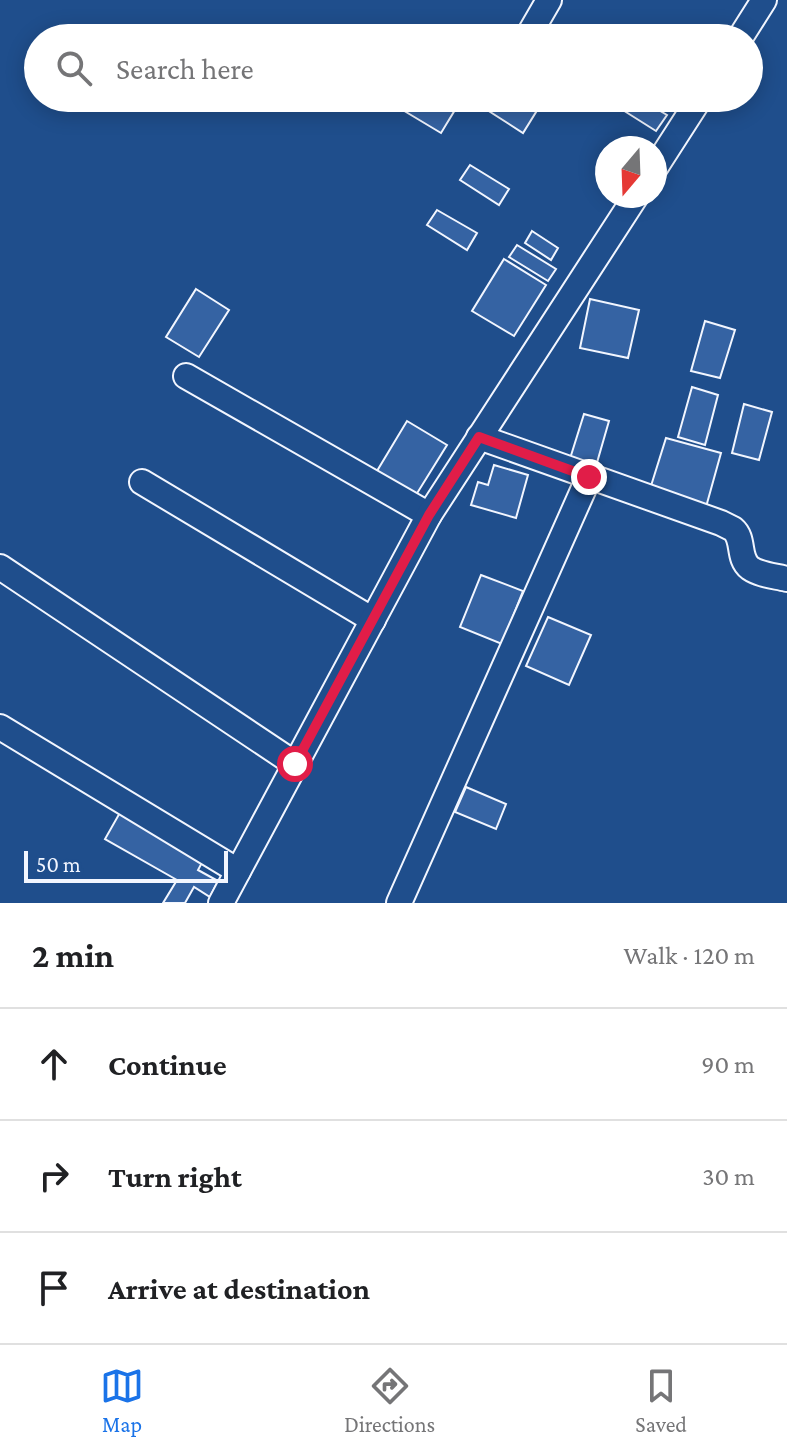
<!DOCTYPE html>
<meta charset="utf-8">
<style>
:root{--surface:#fff;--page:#f6f6f6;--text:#202124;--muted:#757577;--line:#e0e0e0;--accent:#1a73e8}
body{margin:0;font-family:"Crimson Pro",serif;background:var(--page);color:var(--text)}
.compass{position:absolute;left:595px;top:136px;width:72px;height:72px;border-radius:50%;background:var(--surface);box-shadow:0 4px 20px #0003;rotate:199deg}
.scale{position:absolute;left:24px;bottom:20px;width:204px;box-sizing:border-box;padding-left:8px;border:4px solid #f2f6ff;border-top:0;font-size:22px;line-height:28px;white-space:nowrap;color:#f2f6ff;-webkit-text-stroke:6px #1f4e8c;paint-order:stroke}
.stop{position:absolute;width:24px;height:24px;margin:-18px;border:6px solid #e11d48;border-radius:50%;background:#fff}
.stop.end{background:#e11d48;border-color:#fff;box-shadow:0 2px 8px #0008}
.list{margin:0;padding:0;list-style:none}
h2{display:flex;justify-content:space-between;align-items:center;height:104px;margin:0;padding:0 32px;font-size:34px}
h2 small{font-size:26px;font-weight:400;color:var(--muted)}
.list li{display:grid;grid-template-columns:52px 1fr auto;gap:24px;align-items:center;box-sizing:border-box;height:112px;padding:0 32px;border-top:2px solid var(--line)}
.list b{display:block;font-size:30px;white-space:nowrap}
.list em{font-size:26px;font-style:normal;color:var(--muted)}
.icon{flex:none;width:44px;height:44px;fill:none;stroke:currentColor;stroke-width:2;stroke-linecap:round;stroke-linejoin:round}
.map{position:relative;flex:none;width:787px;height:903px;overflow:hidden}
.search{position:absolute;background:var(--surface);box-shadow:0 4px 20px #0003;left:24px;right:24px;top:24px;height:88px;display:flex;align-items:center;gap:20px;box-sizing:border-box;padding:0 28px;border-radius:44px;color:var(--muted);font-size:30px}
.sheet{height:440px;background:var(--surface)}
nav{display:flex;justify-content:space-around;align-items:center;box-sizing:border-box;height:112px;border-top:2px solid var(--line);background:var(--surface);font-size:22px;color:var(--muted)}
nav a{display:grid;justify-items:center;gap:4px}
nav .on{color:var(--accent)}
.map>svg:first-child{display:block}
.building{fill:#3563a3;stroke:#f2f6ff;stroke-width:2}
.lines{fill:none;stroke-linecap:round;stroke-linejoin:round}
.minor-casing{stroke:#f2f6ff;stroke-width:28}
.minor{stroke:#1f4e8c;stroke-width:24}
.route{stroke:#e11d48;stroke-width:10}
</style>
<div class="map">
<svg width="787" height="903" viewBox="0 0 787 903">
<rect width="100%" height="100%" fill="#1f4e8c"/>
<g class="building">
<polygon points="408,98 447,98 458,105 441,133 401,109"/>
<polygon points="490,98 531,98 541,104 523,133 484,108"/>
<polygon points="623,98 638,98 667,115 656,131 618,107"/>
<polygon points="649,98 674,98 667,109"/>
<polygon points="470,165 509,189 499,205 460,180"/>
<polygon points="437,210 477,233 467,250 427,225"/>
<polygon points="532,231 558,248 551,260 525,243"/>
<polygon points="517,245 556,269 548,281 509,257"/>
<polygon points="504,259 546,285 514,336 472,311"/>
<polygon points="196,289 229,310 199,357 166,337"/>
<polygon points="590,299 639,310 628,358 580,348"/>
<polygon points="705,321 735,330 720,378 691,371"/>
<polygon points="692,387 718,395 705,445 678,437"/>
<polygon points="744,404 772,412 759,460 732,453"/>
<polygon points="584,414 609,421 594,473 568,465"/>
<polygon points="407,421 447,445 416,495 377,471"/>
<polygon points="666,438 721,453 706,507 650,489"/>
<polygon points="494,465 528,475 516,518 471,505 478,482 488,485"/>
<polygon points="481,575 523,591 502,644 460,627"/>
<polygon points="548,617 591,635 569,685 526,666"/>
<polygon points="466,787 506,804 496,829 455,812"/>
<polygon points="122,809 205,857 198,870 218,881 210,897 194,887 185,903 163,903 177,880 105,839"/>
</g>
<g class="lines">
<g class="minor-casing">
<g id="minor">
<polyline points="527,38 549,0"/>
<polyline points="740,38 764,0"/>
<polyline points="655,168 700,98"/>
<polyline points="186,376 429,515"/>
<path d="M479 437 721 523C725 525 729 527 733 529 745 539 737 558 750 568 760 575 775 576 787 579"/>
<polyline points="142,482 373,620"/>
<polyline points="0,567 295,764"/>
<polyline points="0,727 238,871"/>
<polyline points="221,903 429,515 636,196"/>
<polyline points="399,903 589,477"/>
</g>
</g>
<use href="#minor" class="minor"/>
</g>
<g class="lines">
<polyline class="route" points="295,764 429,515 479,437 589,477"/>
</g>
</svg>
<svg class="compass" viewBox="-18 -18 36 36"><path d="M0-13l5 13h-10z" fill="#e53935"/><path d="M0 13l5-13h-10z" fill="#757577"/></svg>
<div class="scale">50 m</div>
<div class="stop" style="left:295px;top:764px"></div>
<div class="stop end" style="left:589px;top:477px"></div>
<div class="search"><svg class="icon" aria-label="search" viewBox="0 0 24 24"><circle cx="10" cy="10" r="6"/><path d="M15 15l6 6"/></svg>Search here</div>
</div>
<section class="sheet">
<h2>2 min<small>Walk · 120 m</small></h2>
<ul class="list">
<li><svg class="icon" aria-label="ahead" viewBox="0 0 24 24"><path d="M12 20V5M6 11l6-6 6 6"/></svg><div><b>Continue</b></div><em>90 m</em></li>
<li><svg class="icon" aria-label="right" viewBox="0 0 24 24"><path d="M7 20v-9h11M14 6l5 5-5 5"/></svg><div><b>Turn right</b></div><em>30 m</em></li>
<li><svg class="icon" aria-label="arrive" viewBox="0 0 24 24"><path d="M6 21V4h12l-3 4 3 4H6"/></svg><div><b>Arrive at destination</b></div></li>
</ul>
</section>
<nav>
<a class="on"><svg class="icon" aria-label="map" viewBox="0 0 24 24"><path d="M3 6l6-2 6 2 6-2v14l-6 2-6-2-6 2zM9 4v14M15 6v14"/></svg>Map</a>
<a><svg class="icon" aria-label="directions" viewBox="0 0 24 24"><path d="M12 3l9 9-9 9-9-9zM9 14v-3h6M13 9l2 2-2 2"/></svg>Directions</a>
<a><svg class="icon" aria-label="saved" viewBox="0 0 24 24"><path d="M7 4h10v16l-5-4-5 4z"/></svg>Saved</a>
</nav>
